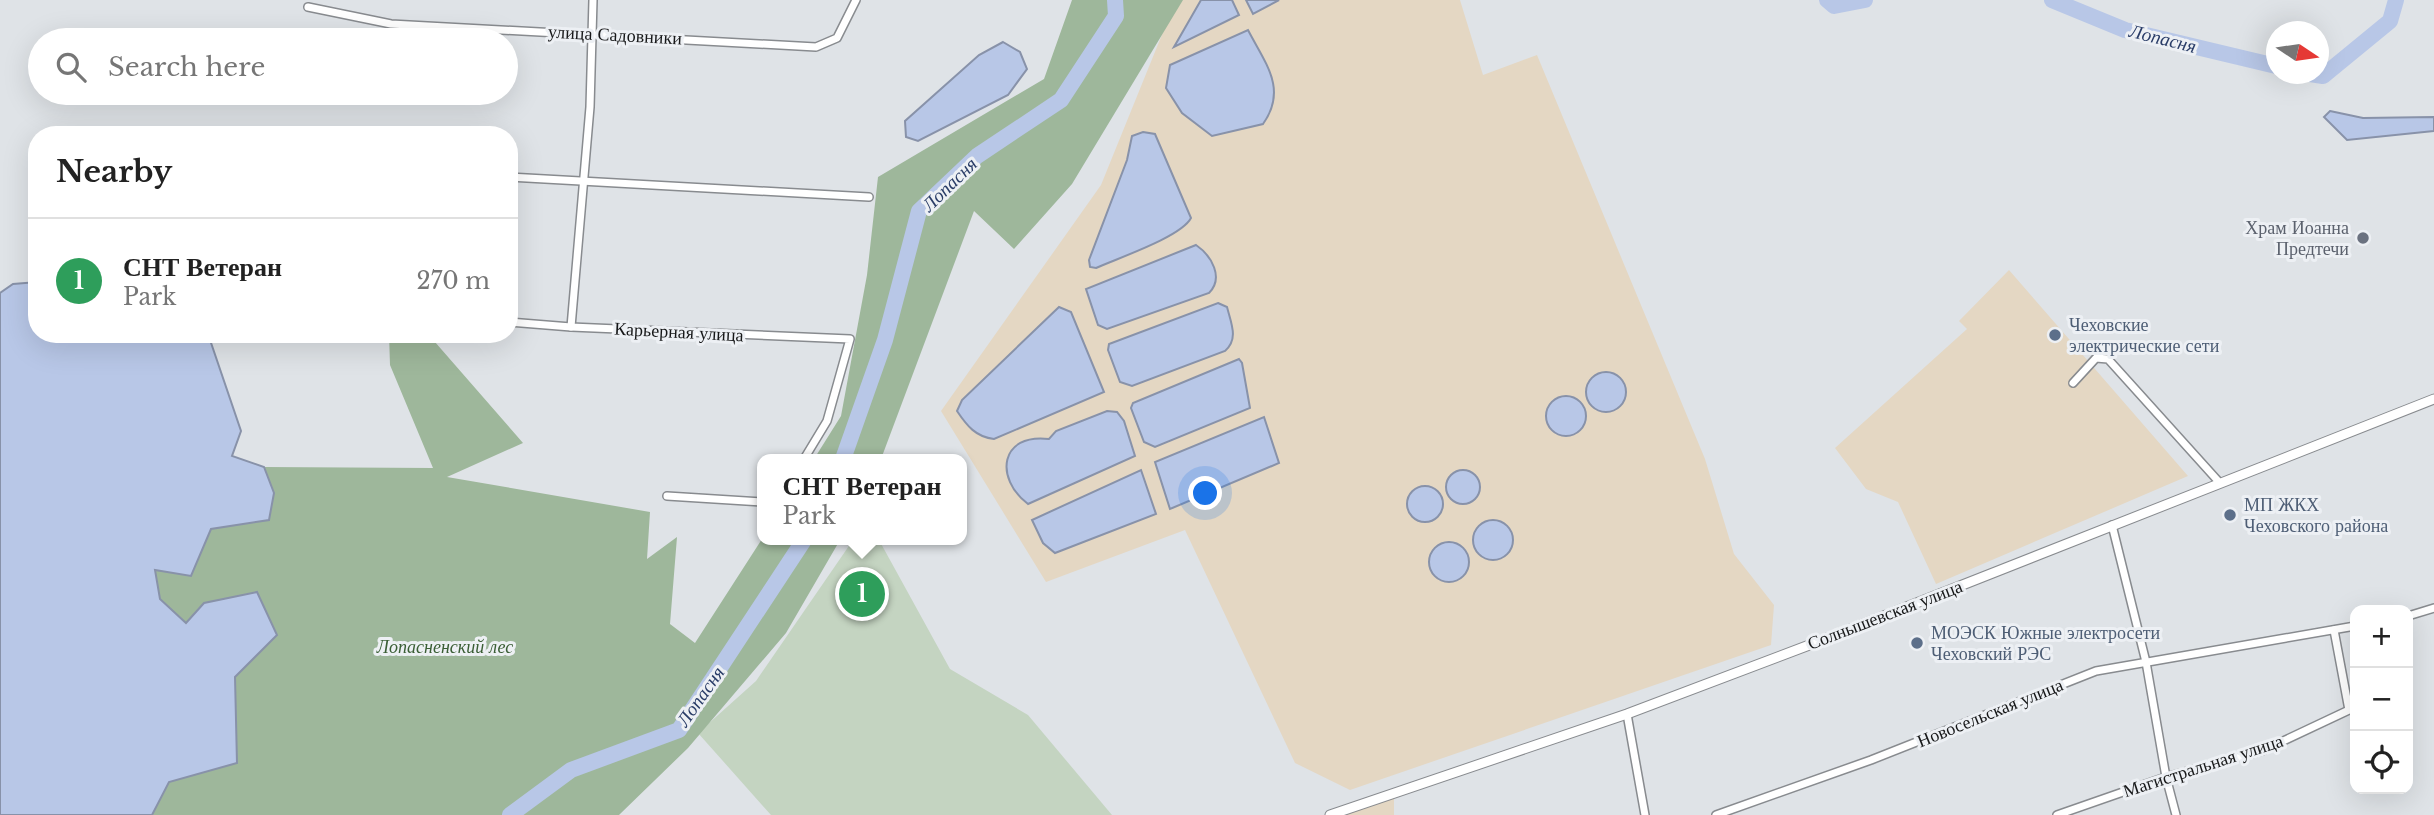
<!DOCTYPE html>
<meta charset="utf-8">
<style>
:root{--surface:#fff;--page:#f2f2f2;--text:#222;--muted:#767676;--line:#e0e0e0;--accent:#2563eb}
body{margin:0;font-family:"Libre Baskerville",serif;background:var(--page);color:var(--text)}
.controls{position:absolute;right:21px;bottom:21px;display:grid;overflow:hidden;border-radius:14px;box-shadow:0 7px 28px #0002}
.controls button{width:63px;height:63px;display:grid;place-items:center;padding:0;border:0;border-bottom:2px solid var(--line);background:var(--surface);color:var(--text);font:35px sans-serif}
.compass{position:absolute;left:2266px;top:21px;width:63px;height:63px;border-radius:50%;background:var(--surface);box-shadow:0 7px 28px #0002;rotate:103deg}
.you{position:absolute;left:1206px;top:494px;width:24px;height:24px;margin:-18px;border:5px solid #fff;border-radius:50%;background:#1a73e8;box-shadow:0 0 0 10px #1a73e833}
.badge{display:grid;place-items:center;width:46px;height:46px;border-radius:50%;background:var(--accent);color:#fff;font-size:23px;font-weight:700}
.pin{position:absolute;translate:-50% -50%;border:4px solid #fff;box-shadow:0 2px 7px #0006}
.popup{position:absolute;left:757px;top:454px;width:210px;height:91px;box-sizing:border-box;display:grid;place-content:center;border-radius:14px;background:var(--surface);filter:drop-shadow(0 2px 5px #0005);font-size:23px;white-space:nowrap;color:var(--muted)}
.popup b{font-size:26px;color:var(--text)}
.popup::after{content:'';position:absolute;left:50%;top:100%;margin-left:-14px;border:14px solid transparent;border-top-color:var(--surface)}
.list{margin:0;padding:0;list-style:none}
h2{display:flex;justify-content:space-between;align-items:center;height:91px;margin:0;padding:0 28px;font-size:30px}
h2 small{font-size:23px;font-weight:400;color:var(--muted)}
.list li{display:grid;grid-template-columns:46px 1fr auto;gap:21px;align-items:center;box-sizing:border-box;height:126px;padding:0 28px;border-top:2px solid var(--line)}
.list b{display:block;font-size:26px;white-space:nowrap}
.list p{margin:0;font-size:23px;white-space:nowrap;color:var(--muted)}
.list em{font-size:23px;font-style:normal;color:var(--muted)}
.icon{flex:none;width:38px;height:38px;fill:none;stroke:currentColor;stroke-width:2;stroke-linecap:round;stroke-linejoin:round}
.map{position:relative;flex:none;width:2434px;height:815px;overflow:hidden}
.search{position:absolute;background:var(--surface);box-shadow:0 7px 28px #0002;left:28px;top:28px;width:490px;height:77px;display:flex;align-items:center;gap:18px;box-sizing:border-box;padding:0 24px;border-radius:38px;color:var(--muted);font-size:26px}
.panel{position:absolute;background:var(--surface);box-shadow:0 7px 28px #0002;left:28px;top:126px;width:490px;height:217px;border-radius:28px}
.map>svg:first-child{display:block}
.industrial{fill:#e4d7c3}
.green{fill:#c4d4c1}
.forest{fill:#9eb79b}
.water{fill:#b8c7e7;stroke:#8892a9;stroke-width:2}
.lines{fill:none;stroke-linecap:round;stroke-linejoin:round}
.river{stroke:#b8c7e7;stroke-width:16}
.minor-casing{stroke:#888b8f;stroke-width:10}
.tertiary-casing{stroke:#888b8f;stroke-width:11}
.minor{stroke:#fff;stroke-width:7}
.tertiary{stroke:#fff;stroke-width:9}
.worship-dot{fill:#6b7280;stroke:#edf0f4;stroke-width:2.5}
.service-dot{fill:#5c6f8a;stroke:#edf0f4;stroke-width:2.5}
.labels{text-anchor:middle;stroke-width:6;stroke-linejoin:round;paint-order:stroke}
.street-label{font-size:18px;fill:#171819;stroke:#edf0f4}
.worship-label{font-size:18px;fill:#5b616d;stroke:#edf0f4;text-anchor:end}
.service-label{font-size:18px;fill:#4e5e75;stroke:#edf0f4;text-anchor:start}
.park-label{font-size:18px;font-style:italic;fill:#3a5e35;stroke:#edf0f4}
.water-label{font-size:19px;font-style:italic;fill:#2a3d68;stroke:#edf0f4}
</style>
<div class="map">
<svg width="2434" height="815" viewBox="0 0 2434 815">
<rect width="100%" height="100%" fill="#dfe3e7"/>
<g class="industrial">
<polygon points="1176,0 1460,0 1483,75 1537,55 1705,459 1734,554 1774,605 1771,645 1350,790 1295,763 1185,530 1046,582 941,411 1101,185"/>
<polygon points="2009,270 2188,476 1936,584 1898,502 1866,489 1835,448 1967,329 1959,321"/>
<polygon points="1394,796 1394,815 1338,815"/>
</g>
<polygon class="green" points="853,540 879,540 950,669 1028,715 1112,815 771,815 698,733 756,681"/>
<g class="forest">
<polygon points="1072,0 1183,0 1072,184 1014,249 974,211 881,459 814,459 841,416 867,275 878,177 1044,79"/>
<polygon points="389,334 428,334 523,443 447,477 650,512 647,559 677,537 670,624 695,643 762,539 840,540 786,633 688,748 619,815 152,815 169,782 236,763 235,677 277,635 186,624 159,599 155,570 211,529 269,520 274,493 264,467 433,468 390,365"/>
</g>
<g class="water">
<polygon points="1201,0 1232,0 1239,15 1174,47"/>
<polygon points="1246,0 1279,0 1253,14"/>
<path d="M1248 30C1265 63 1288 89 1263 124L1212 136 1182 113 1166 88 1170 65Z"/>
<polygon points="1003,42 1020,52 1027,69 1008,95 918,141 906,137 905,121 979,55"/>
<polygon points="2330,111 2363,118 2434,117 2434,131 2347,140 2324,117"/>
<path d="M1143 132 1155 134 1191 218C1181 237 1118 258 1096 268L1090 267 1089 260 1127 160 1132 136Z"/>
<path d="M1196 245C1212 256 1224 278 1209 293L1107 329 1098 325 1086 289Z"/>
<polygon points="37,282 37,334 208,334 241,431 232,456 264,467 274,493 269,520 211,529 191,576 155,570 160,599 186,623 204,603 257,592 277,635 235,677 237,763 169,782 152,815 0,815 0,293 13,284"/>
<path d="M1218 303 1227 307C1231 323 1239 339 1225 351L1132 386 1120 382 1108 350 1109 344Z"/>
<path d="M1059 307 1071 312 1104 392 994 439C976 437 967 426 957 411L962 400Z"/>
<polygon points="1239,359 1242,363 1250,408 1155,447 1144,442 1131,408 1133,403"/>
<circle cx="1606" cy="392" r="20"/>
<circle cx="1566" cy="416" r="20"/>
<path d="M1107 411 1117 412 1124 421 1135 456 1028 504C994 478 1000 433 1049 439L1056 431Z"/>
<polygon points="1264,417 1279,463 1170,509 1155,462"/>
<circle cx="1463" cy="487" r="17"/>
<polygon points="1141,470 1156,514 1055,553 1043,543 1032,520"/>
<circle cx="1425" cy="504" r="18"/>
<circle cx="1493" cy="540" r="20"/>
<circle cx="1449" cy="562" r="20"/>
</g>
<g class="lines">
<g class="river">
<polyline points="1827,0 1834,6 1865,0"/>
<polyline points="2052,0 2125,30 2276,66"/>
<polyline points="2310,74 2323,76 2390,21 2396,0"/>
<polyline points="843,459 885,340 919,211 977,156 1061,100 1116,16 1115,0"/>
<polyline points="510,815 571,770 679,730 804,540"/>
</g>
<g class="minor-casing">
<g id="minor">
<polyline points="308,7 391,24 816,47 837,38 856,0"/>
<polyline points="509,177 869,197"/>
<polyline points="509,322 571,327 850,339 827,421 804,459"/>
<polyline points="571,327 590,107 593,0"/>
<polyline points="2073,383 2096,358 2108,359 2219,482"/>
<polyline points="667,496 762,502"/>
<polyline points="2112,525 2146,662 2166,777 2176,815"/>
<polyline points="2408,616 2434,608"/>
<polyline points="1627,714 1645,815"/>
<polyline points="1716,815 1871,760 2096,671 2355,626"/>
<polyline points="2057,815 2166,777 2262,751 2349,710 2334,630"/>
</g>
</g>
<g class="tertiary-casing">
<polyline id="tertiary" points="1330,815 1627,714 1833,636 2434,399"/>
</g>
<use href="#minor" class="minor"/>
<use href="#tertiary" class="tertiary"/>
</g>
<circle class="worship-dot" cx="2363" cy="238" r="7"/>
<g class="service-dot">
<circle cx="2055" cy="335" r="7"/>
<circle cx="2230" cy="515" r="7"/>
<circle cx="1917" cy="643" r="7"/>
</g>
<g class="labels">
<g class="street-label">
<text transform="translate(615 35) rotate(3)" y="6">улица Садовники</text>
<text transform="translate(679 332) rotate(3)" y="6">Карьерная улица</text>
<text transform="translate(1885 615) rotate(-21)" y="6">Солнышевская улица</text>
<text transform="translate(1990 713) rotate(-22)" y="6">Новосельская улица</text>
<text transform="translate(2203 766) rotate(-18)" y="6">Магистральная улица</text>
</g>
<g class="worship-label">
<text x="2349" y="234">Храм Иоанна<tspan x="2349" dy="21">Предтечи</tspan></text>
</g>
<g class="service-label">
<text x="2069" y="331">Чеховские<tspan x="2069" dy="21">электрические сети</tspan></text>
<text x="2244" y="511">МП ЖКХ<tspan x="2244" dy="21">Чеховского района</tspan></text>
<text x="1931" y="639">МОЭСК Южные электросети<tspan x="1931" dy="21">Чеховский РЭС</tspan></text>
</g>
<g class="park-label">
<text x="445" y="653">Лопасненский лес</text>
</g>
<g class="water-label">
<text transform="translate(2163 38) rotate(14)" y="7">Лопасня</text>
<text transform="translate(949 184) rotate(-44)" y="7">Лопасня</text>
<text transform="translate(700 696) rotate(-55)" y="7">Лопасня</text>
</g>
</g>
</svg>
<div class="controls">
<button>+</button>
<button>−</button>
<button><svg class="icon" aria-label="locate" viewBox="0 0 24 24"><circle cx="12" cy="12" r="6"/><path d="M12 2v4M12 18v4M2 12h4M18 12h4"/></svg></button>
</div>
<svg class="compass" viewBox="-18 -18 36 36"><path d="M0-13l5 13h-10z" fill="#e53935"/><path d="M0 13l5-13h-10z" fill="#767676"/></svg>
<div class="you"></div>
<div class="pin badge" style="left:862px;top:594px;background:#2e9e5b">1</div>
<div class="popup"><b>СНТ Ветеран</b>Park</div>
<div class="search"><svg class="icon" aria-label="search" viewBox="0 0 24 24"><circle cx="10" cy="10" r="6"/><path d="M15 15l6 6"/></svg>Search here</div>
<section class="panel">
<h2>Nearby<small></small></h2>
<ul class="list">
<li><span class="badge" style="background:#2e9e5b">1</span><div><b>СНТ Ветеран</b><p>Park</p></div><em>270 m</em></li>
</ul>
</section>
</div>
